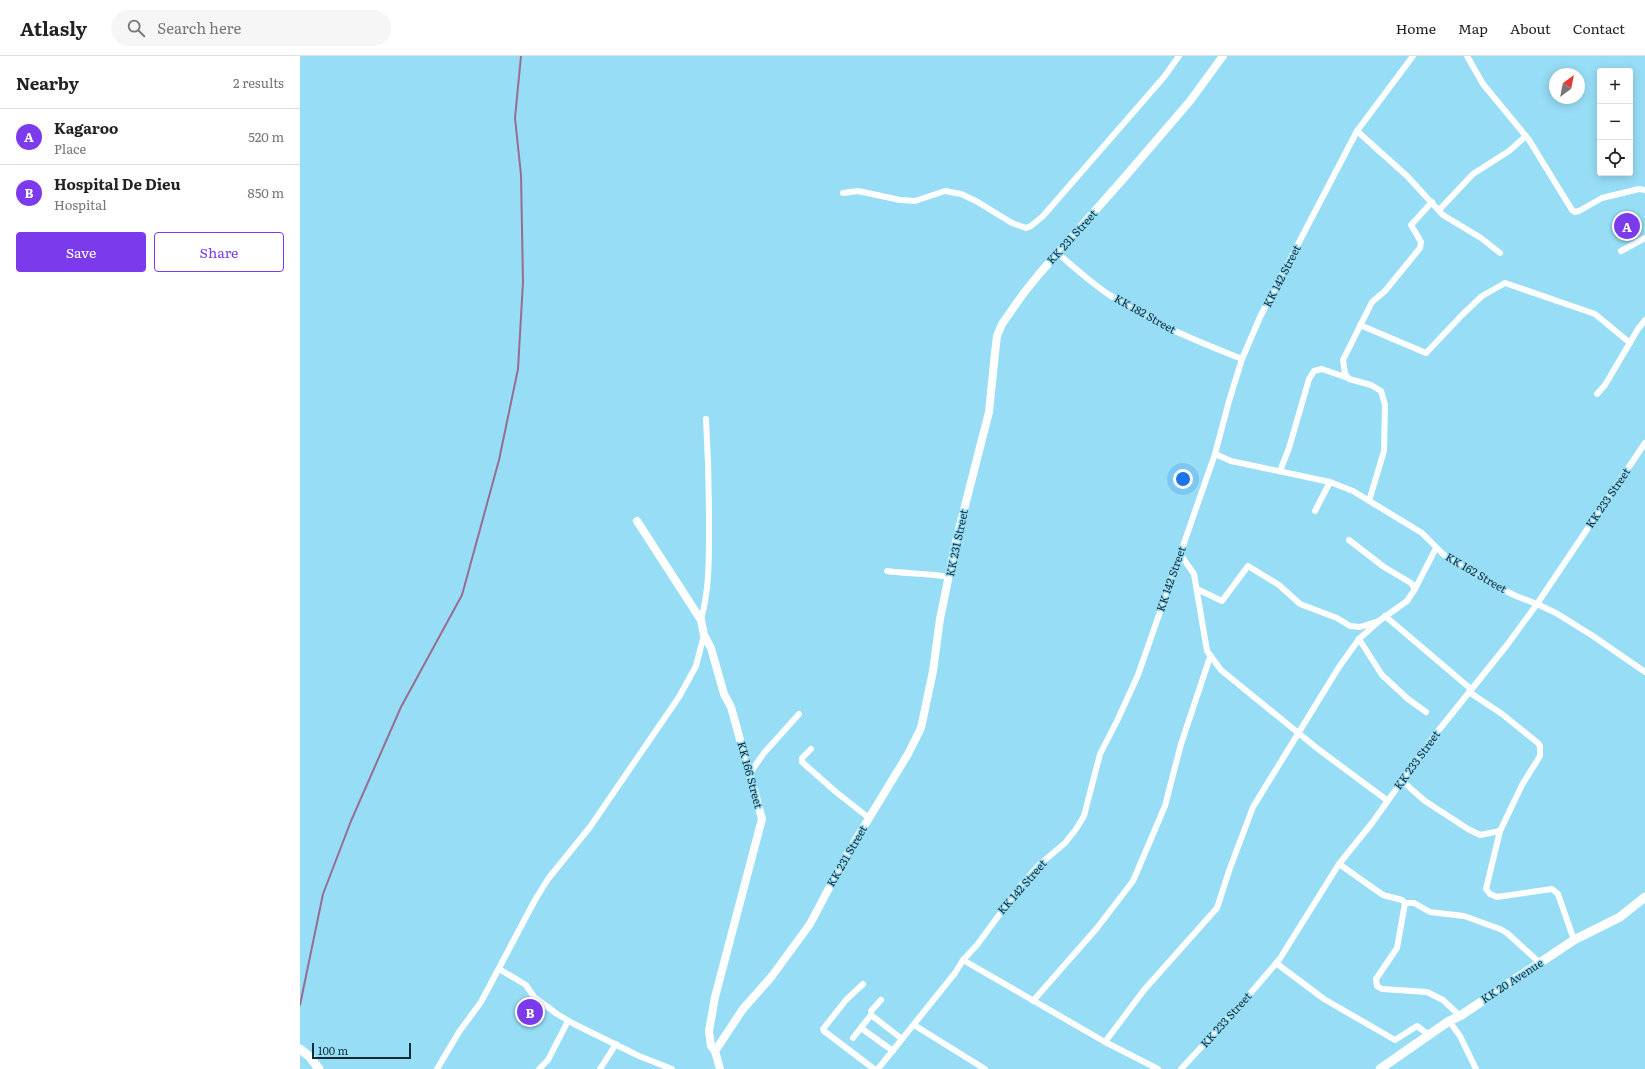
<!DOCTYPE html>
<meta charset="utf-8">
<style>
:root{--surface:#fff;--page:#f6f6f6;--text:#222;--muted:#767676;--line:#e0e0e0;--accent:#7c3aed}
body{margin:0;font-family:Literata,serif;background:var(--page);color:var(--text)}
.controls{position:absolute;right:12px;top:12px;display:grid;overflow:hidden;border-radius:4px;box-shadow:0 2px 10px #0003}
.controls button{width:36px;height:36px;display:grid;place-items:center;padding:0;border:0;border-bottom:1px solid var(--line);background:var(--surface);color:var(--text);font:20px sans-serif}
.compass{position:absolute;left:1249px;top:12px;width:36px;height:36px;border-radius:50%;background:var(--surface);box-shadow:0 2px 10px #0003;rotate:32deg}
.scale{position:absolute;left:12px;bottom:10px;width:99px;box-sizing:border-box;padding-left:4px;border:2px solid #102d37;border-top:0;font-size:11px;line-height:14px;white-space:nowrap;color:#102d37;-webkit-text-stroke:3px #97ddf6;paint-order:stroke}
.you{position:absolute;left:883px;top:423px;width:14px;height:14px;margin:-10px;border:3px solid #fff;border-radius:50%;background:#1a73e8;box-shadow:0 0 0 6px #1a73e833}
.badge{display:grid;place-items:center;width:26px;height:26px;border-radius:50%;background:var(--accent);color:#fff;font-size:13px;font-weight:700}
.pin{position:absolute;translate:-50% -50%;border:2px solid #fff;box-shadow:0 1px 4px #0006}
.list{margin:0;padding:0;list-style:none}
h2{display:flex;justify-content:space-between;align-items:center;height:52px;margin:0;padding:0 16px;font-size:17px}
h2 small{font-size:13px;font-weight:400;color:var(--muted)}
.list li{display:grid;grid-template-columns:26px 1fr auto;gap:12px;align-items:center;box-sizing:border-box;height:56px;padding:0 16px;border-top:1px solid var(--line)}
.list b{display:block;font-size:15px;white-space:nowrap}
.list p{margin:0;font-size:13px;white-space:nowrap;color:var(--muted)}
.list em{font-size:13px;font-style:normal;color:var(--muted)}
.actions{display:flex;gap:8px;padding:12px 16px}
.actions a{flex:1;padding:9px 0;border:1px solid var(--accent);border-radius:4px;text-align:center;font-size:14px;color:var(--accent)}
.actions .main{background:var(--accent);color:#fff}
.icon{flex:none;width:22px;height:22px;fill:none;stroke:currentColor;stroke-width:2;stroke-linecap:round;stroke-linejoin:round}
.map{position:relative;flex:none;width:1345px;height:1013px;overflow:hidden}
header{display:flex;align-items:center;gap:24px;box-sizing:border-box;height:56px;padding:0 20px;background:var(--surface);border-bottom:1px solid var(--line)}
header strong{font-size:19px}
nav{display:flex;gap:22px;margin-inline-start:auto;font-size:14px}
.search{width:280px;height:36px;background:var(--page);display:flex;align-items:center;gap:10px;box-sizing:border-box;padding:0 14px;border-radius:22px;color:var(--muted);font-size:15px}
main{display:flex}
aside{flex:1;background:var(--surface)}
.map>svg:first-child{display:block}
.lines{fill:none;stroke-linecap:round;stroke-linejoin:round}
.stream{stroke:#986d91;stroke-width:2}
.minor{stroke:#fff;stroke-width:6}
.tertiary{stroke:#fff;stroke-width:8}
.secondary{stroke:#fff;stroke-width:9}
.labels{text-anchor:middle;stroke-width:3;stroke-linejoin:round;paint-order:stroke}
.street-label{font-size:11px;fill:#102d37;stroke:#97ddf6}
</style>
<header>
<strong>Atlasly</strong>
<div class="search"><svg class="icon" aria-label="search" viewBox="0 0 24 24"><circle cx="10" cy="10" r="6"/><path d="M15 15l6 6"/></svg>Search here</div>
<nav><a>Home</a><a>Map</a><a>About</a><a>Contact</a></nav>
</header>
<main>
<aside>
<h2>Nearby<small>2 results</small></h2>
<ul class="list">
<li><span class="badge">A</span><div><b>Kagaroo</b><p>Place</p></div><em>520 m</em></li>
<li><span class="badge">B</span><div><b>Hospital De Dieu</b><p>Hospital</p></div><em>850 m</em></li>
</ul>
<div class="actions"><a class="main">Save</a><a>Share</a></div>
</aside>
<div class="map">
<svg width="1345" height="1013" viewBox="0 0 1345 1013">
<rect width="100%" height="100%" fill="#97ddf6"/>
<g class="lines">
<polyline class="stream" points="0,949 23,838 51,765 101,651 162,539 199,404 218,313 223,226 221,119 215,62 221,0"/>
<g class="minor">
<polyline points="1167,0 1183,28 1229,84 1272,154 1275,156 1279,155 1302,142 1339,133 1345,134"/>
<polyline points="1057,75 1107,120 1143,159 1181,182 1200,197"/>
<polyline points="543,137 558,135 600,144 615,145 645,135 661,138 676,145 712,167 726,172 731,170 743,160 864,21 879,0"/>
<polyline points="1139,154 1173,118 1209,95 1226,80"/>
<polyline points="1321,195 1345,182"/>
<path d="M757 197C773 210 788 224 805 236 847 265 894 284 942 303"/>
<polyline points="1060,269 1126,297 1162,259 1182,240 1205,227 1295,258 1330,287"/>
<polyline points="1297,338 1305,329 1338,273 1345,264"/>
<polyline points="915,398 931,405 1030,426 1053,435 1122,477 1143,498 1150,503 1188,526 1216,540 1237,548 1256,557 1293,580 1345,616"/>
<polyline points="980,415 989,392 1009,323 1014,315 1022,313 1048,322"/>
<polyline points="1069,445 1084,395 1085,349 1081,335 1071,329 1049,323 1045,318 1043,304 1072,246 1085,235 1120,192 1121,186 1111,169 1132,146"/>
<polyline points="1015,455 1030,426"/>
<polyline points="1049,484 1084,511 1111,527 1115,533"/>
<polyline points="880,498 894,518 907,595 921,614 1018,693 1088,745"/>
<path d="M587 515C608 518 628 517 649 521"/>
<polyline points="897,533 922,545 948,510 979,529 1000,548 1037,562 1050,570 1060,571 1079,565 1107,545 1115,533 1136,492"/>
<polyline points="1085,560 1171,633"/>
<path d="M401 564C410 531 409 498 409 464 409 430 408 397 406 363"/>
<polyline points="1059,583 1082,619 1108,643 1126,656"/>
<polyline points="1169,636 1202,658 1238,687 1240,690 1240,700 1222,729 1200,775 1186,833 1190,838 1197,841 1252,833 1258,838 1274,884"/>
<polyline points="511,693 502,702 502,706 536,736 569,762"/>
<polyline points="450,717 464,697 499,658"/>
<polyline points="1102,725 1125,745 1168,773 1180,779 1200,775"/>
<polyline points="1039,808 1083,839 1102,844 1105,847 1097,892 1076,923 1077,930 1082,933 1127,936 1143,944 1160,960"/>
<polyline points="1105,847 1114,847 1130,856 1164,860 1200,873 1207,877 1240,907"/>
<polyline points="663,904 805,986 858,1013"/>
<polyline points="976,907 1024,943 1095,984 1117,970 1129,979"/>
<polyline points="199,913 226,929 234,941 257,958 274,968 339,1000 372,1013"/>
<polyline points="563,928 546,944 523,973 524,975 574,1013"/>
<polyline points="581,944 571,955 571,959 602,983"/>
<polyline points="733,945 797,872 833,825 865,750 881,688 910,601"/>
<polyline points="1149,965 1160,980 1176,1013"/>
<polyline points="614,969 685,1013"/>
<polyline points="561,972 593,995"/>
<polyline points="553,982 571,959"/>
<polyline points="805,986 844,934 917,852 930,812 953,751 1039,611 1059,583 1079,565"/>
<polyline points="137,1013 159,976 181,946 235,844 248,823 290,771 379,641 396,610 404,579"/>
<polyline points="239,1013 248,1004 268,965"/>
<polyline points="300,1013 316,988"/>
<polyline points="578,1013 655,917 663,904 677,889 721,829 739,809 765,787 776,773 784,760 800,698 817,665 838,619 915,398 929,345 942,303 960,261 1057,75 1113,0"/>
<polyline points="881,1013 942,947 979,904 1039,808 1072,767 1134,680 1207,589 1237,548 1345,387"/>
</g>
<g class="tertiary">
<polyline points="337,465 401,564 404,579 411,592 424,638 431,651 462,763 415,941 409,975 411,990 415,995 420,1013"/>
<polyline points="415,995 443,953 472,920 510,868 546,800 608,698 621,672 633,615 640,563 656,485 689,356 695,297 697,280 702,268 723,238 740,217 824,122 890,45 923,0"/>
</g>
<g class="secondary">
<polyline points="0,993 10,1001 19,1013"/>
<polyline points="1080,1013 1149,965 1160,960 1274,884 1320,861 1345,841"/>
</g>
</g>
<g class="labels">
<g class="street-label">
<text transform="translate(772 181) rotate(-48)" y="4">KK 231 Street</text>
<text transform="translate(982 220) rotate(-63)" y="4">KK 142 Street</text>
<text transform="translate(845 258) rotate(29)" y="4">KK 182 Street</text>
<text transform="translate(1308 442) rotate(-56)" y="4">KK 233 Street</text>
<text transform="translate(657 487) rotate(-78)" y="4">KK 231 Street</text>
<text transform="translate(1176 517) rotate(30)" y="4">KK 162 Street</text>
<text transform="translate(871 523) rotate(-71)" y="4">KK 142 Street</text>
<text transform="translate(1117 704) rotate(-54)" y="4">KK 233 Street</text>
<text transform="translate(450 719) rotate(75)" y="4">KK 166 Street</text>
<text transform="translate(547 800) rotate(-60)" y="4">KK 231 Street</text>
<text transform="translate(722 831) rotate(-49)" y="4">KK 142 Street</text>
<text transform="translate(1212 925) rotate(-33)" y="4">KK 20 Avenue</text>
<text transform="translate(926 964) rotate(-48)" y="4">KK 233 Street</text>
</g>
</g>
</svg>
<div class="controls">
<button>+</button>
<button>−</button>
<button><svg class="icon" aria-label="locate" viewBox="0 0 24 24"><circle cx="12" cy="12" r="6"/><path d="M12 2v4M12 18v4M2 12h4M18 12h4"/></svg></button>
</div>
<svg class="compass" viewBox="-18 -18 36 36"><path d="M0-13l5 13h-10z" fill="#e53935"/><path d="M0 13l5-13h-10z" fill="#767676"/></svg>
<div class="scale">100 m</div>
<div class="you"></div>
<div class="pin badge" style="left:1327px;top:170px">A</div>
<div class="pin badge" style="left:230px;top:956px">B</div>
</div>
</main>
